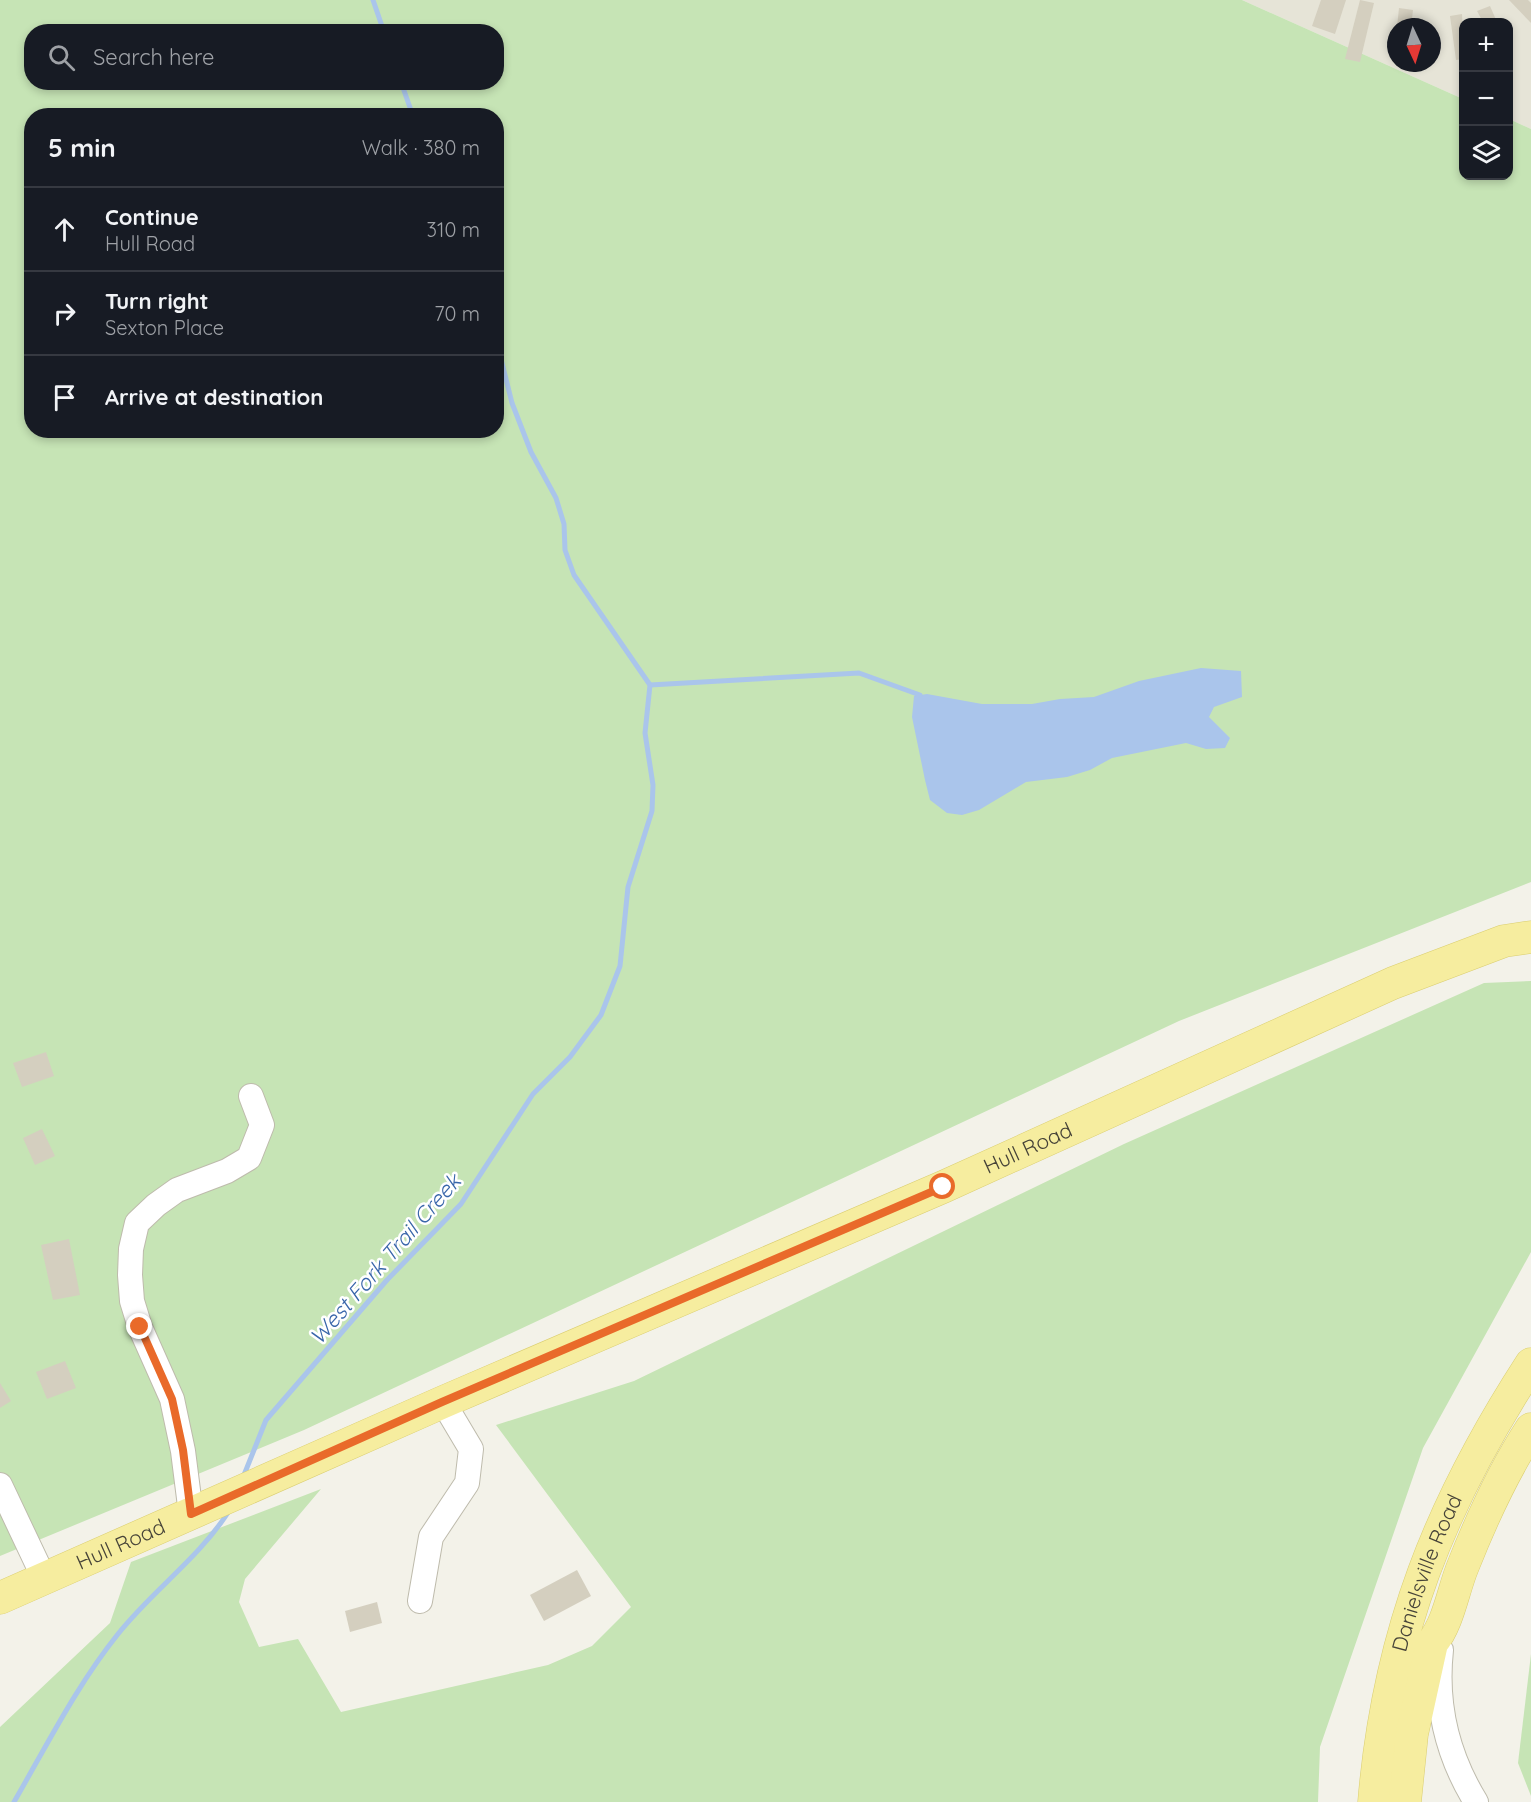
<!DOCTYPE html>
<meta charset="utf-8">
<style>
:root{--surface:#171b24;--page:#20242c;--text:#f1f3f6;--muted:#9ea1a6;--line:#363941}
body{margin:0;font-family:Quicksand,sans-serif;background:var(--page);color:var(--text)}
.controls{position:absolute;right:18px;top:18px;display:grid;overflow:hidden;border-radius:12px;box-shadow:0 3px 9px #0003}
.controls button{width:54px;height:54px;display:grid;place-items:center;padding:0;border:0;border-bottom:2px solid var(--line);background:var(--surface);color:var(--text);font:30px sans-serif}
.compass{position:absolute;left:1387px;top:18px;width:54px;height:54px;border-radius:50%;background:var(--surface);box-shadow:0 3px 9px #0003;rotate:176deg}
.stop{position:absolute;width:18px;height:18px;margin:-14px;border:4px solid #e96a2a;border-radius:50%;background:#fff}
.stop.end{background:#e96a2a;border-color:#fff;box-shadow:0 2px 6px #0008}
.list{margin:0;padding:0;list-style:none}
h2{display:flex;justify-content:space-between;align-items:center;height:78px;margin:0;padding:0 24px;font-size:26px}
h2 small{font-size:20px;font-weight:400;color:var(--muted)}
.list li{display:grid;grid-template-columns:39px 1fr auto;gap:18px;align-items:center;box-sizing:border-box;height:84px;padding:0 24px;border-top:2px solid var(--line)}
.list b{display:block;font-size:22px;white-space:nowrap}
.list p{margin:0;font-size:20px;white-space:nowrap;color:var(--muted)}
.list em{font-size:20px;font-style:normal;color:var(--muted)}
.icon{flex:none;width:33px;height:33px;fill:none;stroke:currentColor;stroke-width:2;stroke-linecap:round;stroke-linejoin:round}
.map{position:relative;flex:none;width:1531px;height:1802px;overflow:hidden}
.search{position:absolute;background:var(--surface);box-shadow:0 3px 9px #0003;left:24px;top:24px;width:480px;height:66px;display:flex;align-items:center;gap:15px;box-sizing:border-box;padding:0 21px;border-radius:24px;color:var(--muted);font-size:22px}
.panel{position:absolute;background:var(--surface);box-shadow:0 3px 9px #0003;left:24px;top:108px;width:480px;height:330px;border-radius:24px}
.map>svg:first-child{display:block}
.residential{fill:#e6e4d7;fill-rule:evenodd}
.green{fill:#c6e4b5;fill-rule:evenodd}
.water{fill:#aac5eb}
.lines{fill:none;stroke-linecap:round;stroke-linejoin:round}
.stream{stroke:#aac5eb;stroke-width:5}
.building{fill:#d4cfbf}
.minor-casing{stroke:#bebbac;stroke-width:26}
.major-casing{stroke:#dace70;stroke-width:33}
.minor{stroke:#fff;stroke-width:24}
.major{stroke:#f6ed9f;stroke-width:32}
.route{stroke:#e96a2a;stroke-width:8}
.labels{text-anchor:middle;stroke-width:5;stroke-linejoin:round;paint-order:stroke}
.street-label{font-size:21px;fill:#464338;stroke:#fff}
.water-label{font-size:22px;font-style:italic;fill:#3966aa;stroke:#fff}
</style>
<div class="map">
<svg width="1531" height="1802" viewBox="0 0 1531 1802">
<rect width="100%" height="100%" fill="#f3f2e9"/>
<path class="residential" d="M1242 0H1531V129L1509 119 1508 22H1464L1463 99ZM1396 27H1432V63H1396Z"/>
<g class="green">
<path d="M0 0H1242L1463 99 1464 176H1508L1509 119 1531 129V882L1179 1021 304 1430 0 1556ZM32 32H496V82H32ZM32 116H496V430H32Z"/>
<polygon points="1531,981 1531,1252 1423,1448 1320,1747 1318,1802 0,1802 0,1727 110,1623 131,1562 321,1489 245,1579 239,1602 259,1647 298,1639 341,1712 548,1665 592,1646 631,1607 496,1425 634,1381 1124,1144 1484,983"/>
<polygon points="1531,1654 1531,1796 1518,1763"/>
</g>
<polygon class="water" points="1201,668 1241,671 1242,697 1214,707 1209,717 1230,738 1225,748 1206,749 1186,743 1112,758 1090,770 1067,777 1026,782 979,810 962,815 947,813 930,800 925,780 912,717 914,696 927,694 982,704 1032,704 1060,699 1094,697 1139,681"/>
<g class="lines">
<g class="stream">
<polyline points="373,0 384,32"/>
<polyline points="401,82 413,116"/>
<polyline points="650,685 859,673 920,695"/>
<polyline points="244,1475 266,1420 387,1280 461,1204 533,1094 570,1057 601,1015 620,966 628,887 652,811 653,785 645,733 650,685 574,575 565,550 564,524 556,498 531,452 512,403 496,339"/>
<path d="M14 1802C47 1745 77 1685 118 1634 153 1590 199 1558 229 1511"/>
</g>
</g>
<g class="building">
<polygon points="1321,0 1346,0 1335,34 1312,26"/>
<polygon points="1360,0 1374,3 1360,62 1345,59"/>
<polygon points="1509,0 1528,0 1531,3 1531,23"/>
<polygon points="1490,6 1497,22 1483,22 1477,11"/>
<polygon points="1399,8 1413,10 1411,27 1397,27"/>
<polygon points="1462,14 1464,59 1456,60 1450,16"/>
<polygon points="46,1052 54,1076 22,1087 13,1063"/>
<polygon points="42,1129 55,1156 35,1165 23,1138"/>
<polygon points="69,1239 80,1295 53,1300 41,1245"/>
<polygon points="65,1361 76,1388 47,1399 36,1372"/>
<polygon points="0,1383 11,1401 0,1408"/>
<polygon points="577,1570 591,1596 544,1621 530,1595"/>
<polygon points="377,1602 382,1623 350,1632 345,1611"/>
</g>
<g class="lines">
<g class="minor-casing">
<g id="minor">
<polyline points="0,1485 44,1578"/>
<polyline points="191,1514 183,1451 172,1399 140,1327 132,1301 130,1275 131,1249 137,1223 156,1205 177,1190 227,1171 249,1158 262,1125 251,1096"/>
<polyline points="420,1601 431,1537 467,1483 471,1449 443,1402"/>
<path d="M1441 1650C1435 1705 1447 1755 1476 1802"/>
</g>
</g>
<g class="major-casing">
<g id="major">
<path id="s1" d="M0 1598 443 1402 943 1187 1393 983 1504 941 1531 937"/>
<path id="s2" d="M1374 1802C1388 1634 1440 1504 1531 1364"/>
<path d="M1405 1802 1412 1734 1432 1643C1449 1622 1453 1590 1463 1566 1482 1518 1503 1472 1531 1429"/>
</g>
</g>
<use href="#minor" class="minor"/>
<use href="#major" class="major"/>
</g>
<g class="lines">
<polyline class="route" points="140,1327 172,1399 183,1450 191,1514 442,1402 943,1187"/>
</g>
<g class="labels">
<g class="street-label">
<text dy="7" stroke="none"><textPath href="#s1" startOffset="1122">Hull Road</textPath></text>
<text dy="7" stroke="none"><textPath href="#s1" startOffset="132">Hull Road</textPath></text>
<text dy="7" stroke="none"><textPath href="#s2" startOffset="236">Danielsville Road</textPath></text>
</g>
<g class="water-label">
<text transform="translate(385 1259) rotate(-49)" y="8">West Fork Trail Creek</text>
</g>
</g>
</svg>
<div class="controls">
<button>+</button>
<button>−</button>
<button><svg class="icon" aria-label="layers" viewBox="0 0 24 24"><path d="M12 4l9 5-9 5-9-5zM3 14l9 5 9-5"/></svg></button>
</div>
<svg class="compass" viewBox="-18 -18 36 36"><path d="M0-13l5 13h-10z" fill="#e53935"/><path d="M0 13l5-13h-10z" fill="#9ea1a6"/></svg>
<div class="stop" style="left:943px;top:1187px"></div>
<div class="stop end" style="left:140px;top:1327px"></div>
<div class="search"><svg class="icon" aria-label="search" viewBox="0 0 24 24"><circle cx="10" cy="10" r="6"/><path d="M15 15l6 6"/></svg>Search here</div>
<section class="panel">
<h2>5 min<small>Walk · 380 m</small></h2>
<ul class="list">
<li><svg class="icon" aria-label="ahead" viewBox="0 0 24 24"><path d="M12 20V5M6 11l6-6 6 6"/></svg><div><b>Continue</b><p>Hull Road</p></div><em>310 m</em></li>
<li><svg class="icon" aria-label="right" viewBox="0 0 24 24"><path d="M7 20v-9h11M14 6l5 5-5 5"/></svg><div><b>Turn right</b><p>Sexton Place</p></div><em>70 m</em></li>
<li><svg class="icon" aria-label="arrive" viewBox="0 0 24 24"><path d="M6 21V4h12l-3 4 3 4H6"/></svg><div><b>Arrive at destination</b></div></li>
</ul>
</section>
</div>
